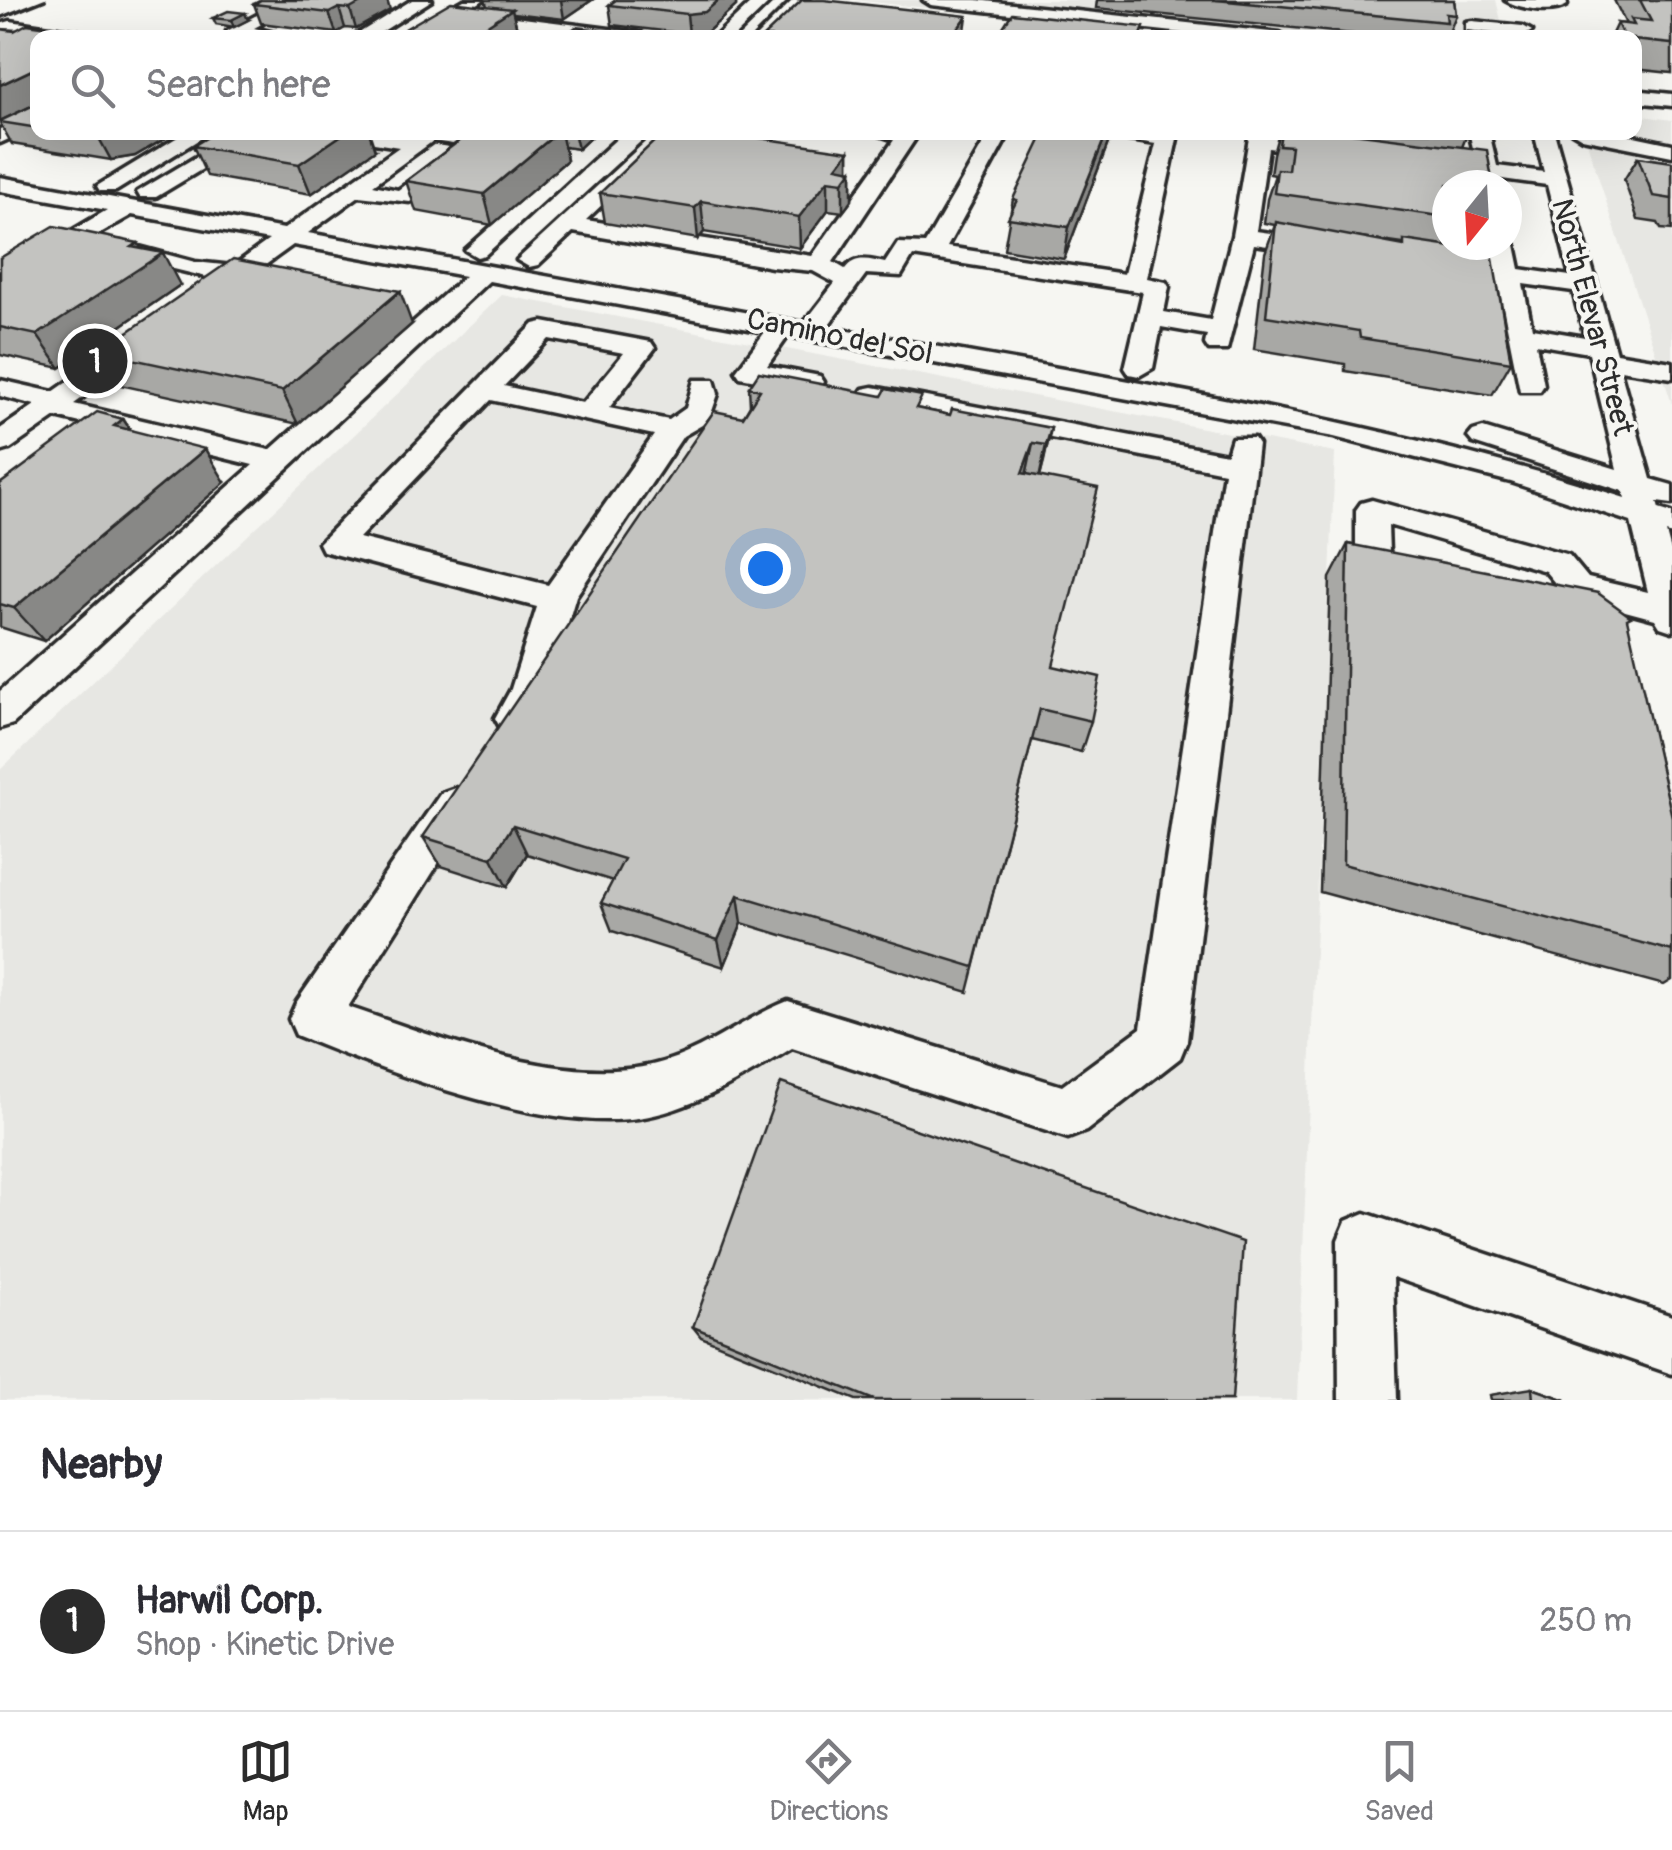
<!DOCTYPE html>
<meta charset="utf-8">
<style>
:root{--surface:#fff;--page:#f7f7f7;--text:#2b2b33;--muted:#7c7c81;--line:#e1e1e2;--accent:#2b2b2b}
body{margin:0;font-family:Pangolin,sans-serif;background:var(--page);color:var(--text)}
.compass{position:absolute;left:1432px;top:170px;width:90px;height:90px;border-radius:50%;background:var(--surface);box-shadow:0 10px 40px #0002;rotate:198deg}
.you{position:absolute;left:765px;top:568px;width:35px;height:35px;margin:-25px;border:8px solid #fff;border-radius:50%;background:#1a73e8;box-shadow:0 0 0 15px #1a73e833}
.badge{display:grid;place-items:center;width:65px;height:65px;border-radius:50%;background:var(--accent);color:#fff;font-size:32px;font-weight:700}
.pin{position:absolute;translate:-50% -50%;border:5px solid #fff;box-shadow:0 2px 10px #0006}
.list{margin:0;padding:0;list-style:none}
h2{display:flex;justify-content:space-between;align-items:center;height:130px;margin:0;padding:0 40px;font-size:42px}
h2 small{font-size:32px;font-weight:400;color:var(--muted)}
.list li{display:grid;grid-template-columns:65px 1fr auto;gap:30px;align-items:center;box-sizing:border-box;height:180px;padding:0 40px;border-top:2px solid var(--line)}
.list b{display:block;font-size:38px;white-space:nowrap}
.list p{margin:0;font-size:32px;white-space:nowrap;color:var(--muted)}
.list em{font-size:32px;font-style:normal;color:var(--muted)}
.icon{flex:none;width:55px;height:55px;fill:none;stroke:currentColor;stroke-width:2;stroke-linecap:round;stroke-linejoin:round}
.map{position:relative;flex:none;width:1672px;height:1400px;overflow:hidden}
.search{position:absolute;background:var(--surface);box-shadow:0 10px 40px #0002;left:30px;right:30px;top:30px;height:110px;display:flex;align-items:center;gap:25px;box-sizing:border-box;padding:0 35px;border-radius:20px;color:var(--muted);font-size:38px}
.sheet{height:310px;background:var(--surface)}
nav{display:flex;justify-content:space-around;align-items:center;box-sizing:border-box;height:140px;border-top:2px solid var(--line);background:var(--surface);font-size:28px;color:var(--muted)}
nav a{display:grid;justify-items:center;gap:5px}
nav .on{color:var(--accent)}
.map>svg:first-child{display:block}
.built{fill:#e7e7e3}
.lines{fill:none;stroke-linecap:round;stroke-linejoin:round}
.minor-casing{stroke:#2b2b2b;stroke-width:7}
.minor{fill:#f6f6f2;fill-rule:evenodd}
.rail{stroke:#2b2b2b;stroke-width:4}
.wall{fill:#a8a8a5;stroke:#2b2b2b;stroke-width:2.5;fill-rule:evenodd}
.shaded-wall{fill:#888886;stroke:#2b2b2b;stroke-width:2.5}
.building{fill:#c3c3c0;stroke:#2b2b2b;stroke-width:2.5}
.labels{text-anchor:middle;stroke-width:8;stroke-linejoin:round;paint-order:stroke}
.far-street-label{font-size:30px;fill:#2b2b2b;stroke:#f6f6f2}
</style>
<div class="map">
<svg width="1672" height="1400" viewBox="0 0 1672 1400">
<rect width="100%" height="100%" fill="#f6f6f2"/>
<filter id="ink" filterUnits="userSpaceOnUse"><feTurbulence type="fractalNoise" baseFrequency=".01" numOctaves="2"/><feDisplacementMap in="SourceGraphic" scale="20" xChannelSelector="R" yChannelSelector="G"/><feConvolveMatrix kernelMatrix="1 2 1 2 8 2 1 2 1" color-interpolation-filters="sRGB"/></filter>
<g filter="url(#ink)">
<g class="built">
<polygon points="855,0 1496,0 1505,37 1188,37"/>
<polygon points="1635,115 1672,120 1672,404 1584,133 1634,132"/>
<polygon points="502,295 1335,453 1297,1400 0,1400 0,770"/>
</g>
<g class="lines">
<g class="minor-casing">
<g id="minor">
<polygon points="285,0 306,0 254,28 295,38 246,38 227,31"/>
<polygon points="412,0 432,0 372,38 351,38"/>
<polygon points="464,0 483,0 468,11 641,33 649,38 597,38 446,18 446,10"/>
<polygon points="754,0 772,0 733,38 714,38"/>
<polygon points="793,0 809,1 773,38 755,38"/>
<polygon points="923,0 976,0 1280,33 1288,38 1228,38 931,5"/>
<path d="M1505 0H1566L1567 5C1553 14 1519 9 1505 0Z"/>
<path d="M10 21 90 33 98 38C71 38 22 29 0 35V24Z"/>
<polygon points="1472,21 1523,26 1532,31 1523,36 1466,30 1466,22"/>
<polygon points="1634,90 1672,94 1672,106 1634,102"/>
<polygon points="38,112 38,126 0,143 0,129"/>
<polygon points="186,132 211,132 116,191 100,191 97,186"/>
<polygon points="238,132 264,132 156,197 140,197 137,192"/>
<path d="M333 132 413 136 418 132H460L577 150 597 132H619L485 255 477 257 465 250 565 161 433 141 373 185 398 190 441 158H455L459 162 455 166 410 202 359 196 308 233 804 323 835 283 813 271 772 267 573 232 538 265 529 267 517 260 656 132H678L586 220 812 256 894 140 871 132H915L917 136 833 262 845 269C856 255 869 260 885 263L898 243 925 244 990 132H1010L947 247 1124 274 1156 144 1117 138 1107 132H1164L1177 139 1147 278 1166 282 1169 287 1164 312 1211 320 1232 236 1250 132 1335 145 1338 149 1335 153 1328 155 1268 148 1256 231 1321 240 1333 247 1321 254 1254 244 1227 350H1209L1205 344 1207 335 1161 327 1153 368 1139 376 1129 374 1125 368 1143 292 913 256 901 276 866 274 827 327C1095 376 1365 415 1625 498L1623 491 1473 443 1468 437 1473 431 1483 428 1617 469 1589 353 1536 344 1544 385 1540 391H1520L1498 281 1444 273 1432 266 1444 259 1495 266 1491 245H1507V239L1515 245 1520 269 1570 276 1547 185 1480 176 1469 132H1489L1497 166 1544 172 1534 132H1554L1616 353 1672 362V378L1620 370 1651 479 1672 485V504L1657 502 1659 509 1672 513V535L1666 533 1672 555V631L1660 627 1655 619 1565 595 1545 571 1388 525 1390 581 1385 589 1373 593 1361 589 1356 581V510L1361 503 1372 500 1569 555 1588 578 1648 592 1631 522 1511 482 1334 437 788 336 767 366 820 376 824 382 820 388 810 390 740 377 736 371 765 332 489 281 13 724 0 728V691L253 465 56 417 10 449 0 452V429L35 405 0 396V380L53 392 140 331H158L162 337 158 343 74 404 270 450 465 276 293 245 257 271 256 280 242 282 214 299 201 291 215 279 112 254 108 249 120 242 195 262 233 266 269 240 132 215 0 290V273L107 210 0 191V177L284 229 399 147 343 138ZM1523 284 1573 291 1585 337 1532 328Z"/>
<polygon points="1572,132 1615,132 1672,144 1672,156 1582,138"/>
<path d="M543 322 651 342 655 348 609 408 669 420 686 408 694 380H714L718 394 711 414 702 425 683 436 576 596 548 689 527 729 514 733 501 729 495 718 511 689 537 607 323 551 319 543 534 324ZM549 339 624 353 583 403 504 386ZM491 400 654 435 548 585 359 538Z"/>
<path d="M873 387 1227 454 1232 438H1254L1258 444 1187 1041 1180 1058 1086 1131 1068 1138 792 1048C745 1077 693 1110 638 1118 543 1132 386 1072 296 1035L289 1019 296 1003 441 793 455 788 469 793 475 805 348 1007C437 1037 569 1091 663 1062 708 1049 745 1018 788 1001L1062 1086 1141 1028 1224 472 863 401 859 395 863 389Z"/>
<polygon points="1365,1213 1672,1316 1672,1374 1393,1277 1397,1400 1339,1400 1338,1240 1346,1221"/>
</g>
</g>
<use href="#minor" class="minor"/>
<polyline class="rail" points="0,18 45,0"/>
</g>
<g class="wall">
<polygon points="485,0 592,0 564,19 513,13 517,29 504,38 400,38 398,33 487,6"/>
<polygon points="616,0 736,0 736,6 707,32 689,34 612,25 609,5"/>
<polygon points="1097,0 1454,0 1456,15 1448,35 1442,34 1441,38 1392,38 1096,8"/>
<polygon points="1614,0 1672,0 1672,73 1634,69 1634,38 1610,38 1617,23 1626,24"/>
<polygon points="254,4 390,10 356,29 345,28 336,33 261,23"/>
<polygon points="213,18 248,20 234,27 216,24"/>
<polygon points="0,29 107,35 108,38 38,38 38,132 176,132 135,156 111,160 12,144 0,123"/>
<polygon points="471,132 596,132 578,149 564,147 567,160 492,225 416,211 406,181"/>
<path d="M1279 132H1468L1447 185V245H1489L1486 252 1511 362 1492 395 1345 371V364L1254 349 1265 253 1275 225 1264 223 1267 199 1275 175 1270 174 1273 154ZM1354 237 1402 244 1401 245Z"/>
<polygon points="1110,138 1064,259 1004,249 1013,199"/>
<polygon points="193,146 375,150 311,194 207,176"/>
<polygon points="849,151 849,169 852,170 852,200 843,212 828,210 800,248 704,232 698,239 605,223 600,193"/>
<polygon points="1638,157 1672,162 1672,230 1661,229 1658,223 1638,220 1624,180"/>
<polygon points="141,249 180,285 60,368 0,355 0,258"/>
<polygon points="412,324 298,424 120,385 99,352"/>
<polygon points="749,387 921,409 950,415 1051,428 1040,477 1053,666 1091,721 1081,752 1032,740 968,992 742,923 724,967 612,931 601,903 613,881 527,854 507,887 441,866 423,837 743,417 750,405"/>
<polygon points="123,419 131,430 225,482 44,641 0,627 0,484"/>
<polygon points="1348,544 1627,622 1672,817 1672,980 1664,985 1320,892 1330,578"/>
<polygon points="693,1327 1232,1400 856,1400 701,1337"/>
<polygon points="1532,1388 1566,1400 1491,1400 1490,1395"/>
</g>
<g class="shaded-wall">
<polygon points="358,0 387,0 390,10 356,29 350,9"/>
<polygon points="561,0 592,0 564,19"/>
<polygon points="719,0 736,0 736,6 707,32 689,34 687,14"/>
<polygon points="339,8 345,28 336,33 329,13"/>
<polygon points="512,9 517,29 504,38 461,38"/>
<polygon points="245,13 248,20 234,27 231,20"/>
<polygon points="967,16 964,38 951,38"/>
<polygon points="38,67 38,103 0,121 0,85"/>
<polygon points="125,132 176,132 135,156 111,160 99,138"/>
<polygon points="346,132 369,132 375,150 311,194 299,164"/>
<polygon points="558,132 561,132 567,160 492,225 484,194"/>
<polygon points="574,132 596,132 578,149"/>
<polygon points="1107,132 1111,132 1110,138 1064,259 1069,227"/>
<polygon points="849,151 849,174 852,170 852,200 843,212 843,182 837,167"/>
<polygon points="828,180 828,210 800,248 799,217"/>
<polygon points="701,201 704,232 698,239 695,208"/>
<polygon points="138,243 149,263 163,253 180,285 60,368 37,335"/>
<polygon points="400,291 412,324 298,424 282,391"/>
<polygon points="123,419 145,452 114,426"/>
<polygon points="1051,428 1044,461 1039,479 1046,445"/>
<polygon points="1033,443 1026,476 1022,473"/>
<polygon points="205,449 225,482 44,641 14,608"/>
<polygon points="513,825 527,854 507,887 492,858"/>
<polygon points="738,895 742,923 724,967 718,940"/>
</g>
<g class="building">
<polygon points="261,0 366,0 350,9 339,8 329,13 254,4"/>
<polygon points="616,0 719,0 705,12 687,14 609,5"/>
<polygon points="802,0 824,0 967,16 951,38 763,37"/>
<polygon points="1216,0 1454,0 1456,15 1446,14 1447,22"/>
<polygon points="1640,0 1672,0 1672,44 1634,40 1634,38 1624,38 1617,23 1634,25 1631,19 1651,21"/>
<polygon points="451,2 512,9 472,35 461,38 398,33"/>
<polygon points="228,11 245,13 231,20 213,18"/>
<polygon points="1012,13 1144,27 1140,38 996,38"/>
<polygon points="27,24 107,35 102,38 38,38 38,67 0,85 0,29 14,31"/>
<polygon points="576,27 617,32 610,38 561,38"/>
<polygon points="38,103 38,128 0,122 0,121"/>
<polygon points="68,132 125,132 99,138"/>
<polygon points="216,132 346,132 299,164 193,146"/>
<polygon points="471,132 558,132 484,194 406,181"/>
<polygon points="664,132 719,132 849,151 837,167 852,170 843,182 828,180 799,217 701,201 695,208 600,193"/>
<polygon points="1045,132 1107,132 1069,227 1008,218 1017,200 1013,199"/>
<polygon points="1281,132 1345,132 1487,150 1493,185 1447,185 1447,217 1274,193 1277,169 1288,170 1291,146 1279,145"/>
<polygon points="1638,157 1672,162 1672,199 1653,196"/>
<polygon points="1276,222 1404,246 1404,240 1492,253 1511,362 1360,338 1359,331 1266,316"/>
<polygon points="54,226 138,243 132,247 163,253 37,335 0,327 0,258"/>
<polygon points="233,259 400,291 282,391 99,352"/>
<polygon points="759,372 882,396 886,389 922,396 916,408 950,415 952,409 1051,428 1046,445 1033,443 1022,473 1098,488 1053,666 1100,677 1091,721 1040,709 974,967 738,895 718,940 601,903 624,859 513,825 492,858 423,837 714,411 743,417 760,390 749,387"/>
<polygon points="97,412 123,419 114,426 205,449 14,608 0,604 0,484"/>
<polygon points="1348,544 1598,593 1631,617 1627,619 1672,817 1672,951 1343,864"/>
<polygon points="781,1083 1243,1242 1232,1400 874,1400 693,1327"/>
<polygon points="1532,1388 1566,1400 1533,1400"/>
</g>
</g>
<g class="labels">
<g class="far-street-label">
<text transform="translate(1593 317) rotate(75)" y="10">North Elevar Street</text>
<text transform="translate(840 336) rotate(11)" y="10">Camino del Sol</text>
</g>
</g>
</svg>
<svg class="compass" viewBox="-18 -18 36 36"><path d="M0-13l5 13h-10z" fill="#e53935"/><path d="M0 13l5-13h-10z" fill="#7c7c81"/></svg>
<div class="you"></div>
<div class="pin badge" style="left:95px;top:361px">1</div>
<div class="search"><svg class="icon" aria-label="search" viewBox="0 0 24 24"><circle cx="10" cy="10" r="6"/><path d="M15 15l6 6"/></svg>Search here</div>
</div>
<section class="sheet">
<h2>Nearby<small></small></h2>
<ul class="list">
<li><span class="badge">1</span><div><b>Harwil Corp.</b><p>Shop · Kinetic Drive</p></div><em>250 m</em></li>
</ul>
</section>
<nav>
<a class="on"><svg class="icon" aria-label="map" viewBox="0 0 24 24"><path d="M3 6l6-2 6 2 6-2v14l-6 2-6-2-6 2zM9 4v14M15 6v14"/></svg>Map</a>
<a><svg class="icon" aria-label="directions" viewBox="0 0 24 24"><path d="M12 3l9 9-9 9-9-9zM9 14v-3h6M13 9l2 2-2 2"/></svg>Directions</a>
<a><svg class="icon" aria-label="saved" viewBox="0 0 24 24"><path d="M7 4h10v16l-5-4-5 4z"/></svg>Saved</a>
</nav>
